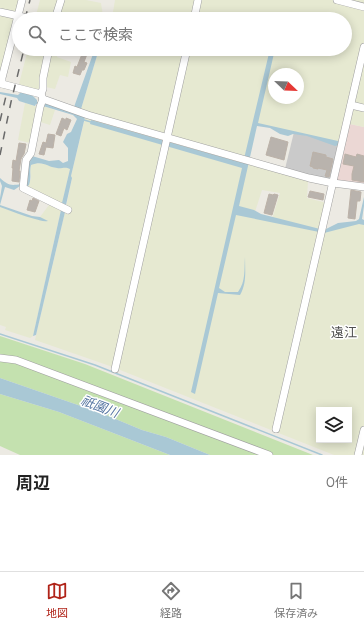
<!DOCTYPE html>
<html lang="ja">
<meta charset="utf-8">
<style>
:root{--surface:#fff;--page:#f2f2f2;--text:#222;--muted:#767676;--line:#e0e0e0;--accent:#b02318}
body{margin:0;font-family:"DM Sans","Noto Sans JP",sans-serif;background:var(--page);color:var(--text)}
.controls{position:absolute;right:12px;bottom:12px;display:grid;overflow:hidden;border-radius:0px;box-shadow:0 2px 10px #0003}
.controls button{width:36px;height:36px;display:grid;place-items:center;padding:0;border:0;border-bottom:1px solid var(--line);background:var(--surface);color:var(--text);font:20px sans-serif}
.compass{position:absolute;left:268px;top:68px;width:36px;height:36px;border-radius:50%;background:var(--surface);box-shadow:0 2px 10px #0003;rotate:113deg}
.list{margin:0;padding:0;list-style:none}
h2{display:flex;justify-content:space-between;align-items:center;height:52px;margin:0;padding:0 16px;font-size:17px}
h2 small{font-size:13px;font-weight:400;color:var(--muted)}
.icon{flex:none;width:22px;height:22px;fill:none;stroke:currentColor;stroke-width:2;stroke-linecap:round;stroke-linejoin:round}
.map{position:relative;flex:none;width:364px;height:455px;overflow:hidden}
.search{position:absolute;background:var(--surface);box-shadow:0 2px 10px #0003;left:12px;right:12px;top:12px;height:44px;display:flex;align-items:center;gap:10px;box-sizing:border-box;padding:0 14px;border-radius:22px;color:var(--muted);font-size:15px}
.sheet{height:116px;background:var(--surface)}
nav{display:flex;justify-content:space-around;align-items:center;box-sizing:border-box;height:56px;border-top:1px solid var(--line);background:var(--surface);font-size:11px;color:var(--muted)}
nav a{display:grid;justify-items:center;gap:2px}
nav .on{color:var(--accent)}
.map>svg:first-child{display:block}
.commercial{fill:#ebd7d4}
.religious{fill:#cacaca}
.farmland{fill:#e6e9d1;fill-rule:evenodd}
.grass{fill:#c4e1af}
.water{fill:#a9c8d5}
.lines{fill:none;stroke-linecap:round;stroke-linejoin:round}
.stream{stroke:#a9c8d5;stroke-width:1.5}
.building{fill:#b9b3ad;stroke:#bcb2a8}
.minor-tunnel{stroke:#c2c1bb;stroke-width:7;stroke-dasharray:7 3.5;stroke-linecap:butt}
.minor-casing{stroke:#a0a0a0;stroke-width:8}
.minor{stroke:#fff;stroke-width:7}
.rail{stroke:#6a6a6a;stroke-width:1.5;stroke-dasharray:8 8;stroke-linecap:butt}
.labels{text-anchor:middle;stroke-width:3;stroke-linejoin:round;paint-order:stroke}
.neighbourhood-label{font-size:13px;fill:#4f4f4f;stroke:#fff}
.water-label{font-size:13px;font-style:italic;fill:#5575a0;stroke:#fff}
</style>
<div class="map">
<svg width="364" height="455" viewBox="0 0 364 455">
<rect width="100%" height="100%" fill="#eceae3"/>
<polygon class="commercial" points="345,123 364,127 364,185 332,180"/>
<polygon class="religious" points="294,132 340,143 332,180 285,169"/>
<g class="farmland">
<polygon points="0,0 19,0 0,80"/>
<polygon points="40,0 86,0 101,3 103,16 101,19 35,19"/>
<path d="M115 0H364V127L345 123 340 143 255 124 246 162 308 181 307 198 327 203 319 229 326 231 364 222V455H334L110 366 35 340 65 212 72 178 71 176 85 118 77 114 81 109 99 49H345V19H110L113 12ZM274 74H298V98H274ZM262 190 280 193 272 219 254 215ZM319 410H349V440H319Z"/>
<polygon points="28,49 58,49 57,57 71,62 68,77 60,75 55,89 41,86 37,90 19,84"/>
<polygon points="25,103 35,106 43,106 55,110 50,125 34,120 30,143 18,140"/>
<polygon points="35,163 45,164 56,168 67,167 70,169 33,336 30,338 5,330 6,327 0,325 0,207 37,219 40,217 52,201 26,187 31,179 30,169 31,165"/>
</g>
<g class="grass">
<polygon points="0,336 85,364 313,455 210,455 166,437 142,430 101,413 0,378"/>
<polygon points="0,394 59,412 170,455 20,455 0,446"/>
</g>
<g class="water">
<path d="M94 49H99L81 109 85 117 71 176 72 178 66 205 62 203 70 169C65 166 62 169 57 168 47 167 43 160 31 165 29 173 32 176 29 185L26 187 27 165 32 156 49 161 59 160 63 163 68 161V148L63 142 67 134 71 132 77 119 73 115 43 106 42 105 36 104 35 106 19 101 17 98 0 94V92L18 95 21 92 31 94 37 100V102L43 104 44 102 74 107 93 54Z"/>
<path d="M270 49H275L258 123 338 141 339 145 335 146 307 136 293 134 288 136 280 134 270 128 257 126 239 206 254 210 261 214 324 230 338 223 356 221 359 219 364 197V206L362 219 364 220V225L359 224 324 233 236 215 219 288 225 292H238C246 281 244 270 245 257 245 270 247 283 240 295L218 293 195 394 191 392 242 168 90 124 91 120 243 163Z"/>
<path d="M0 178C8 185 10 186 21 184L20 186 14 190 5 187 0 205 32 216 40 217 48 221C43 222 40 220 35 219 23 216 12 211 0 207V198L2 186 0 181Z"/>
<polygon points="61,210 65,212 36,335 33,336"/>
<polygon points="0,378 101,413 142,430 166,437 210,455 170,455 59,412 0,394"/>
</g>
<g class="lines">
<g class="stream">
<polyline points="84,120 91,122"/>
<polyline points="0,334 95,365 322,455"/>
</g>
</g>
<g class="building">
<polygon points="84,49 89,49 84,62 87,63 84,70 82,70 80,75 73,73 75,66 77,67"/>
<polygon points="62,118 66,120 66,118 71,120 67,130 64,128 61,136 56,134"/>
<polygon points="48,134 55,135 53,148 46,147 44,155 39,154 43,142 46,143"/>
<polygon points="271,137 288,142 284,160 266,155"/>
<polygon points="19,143 26,144 24,154 22,157 21,159 19,171 20,171 19,182 12,181 13,168 12,168 13,160 16,161"/>
<polygon points="313,152 326,155 326,157 333,159 329,177 325,176 327,170 318,168 318,169 313,168 313,167 310,166"/>
<polygon points="345,154 356,157 357,154 364,156 364,182 352,180 352,174 354,166 343,164"/>
<polygon points="351,190 361,192 360,201 357,201 355,219 348,218"/>
<polygon points="310,191 324,194 323,200 308,197"/>
<polygon points="269,194 273,195 274,194 278,195 272,215 264,213"/>
<polygon points="33,198 39,201 35,212 27,210 30,200 32,201"/>
</g>
<g class="lines">
<polyline class="minor-tunnel" points="23,17 31,19"/>
<g class="minor-casing">
<g id="minor">
<polyline points="337,0 364,7"/>
<polyline points="0,12 23,17"/>
<polyline points="55,19 61,0"/>
<polyline points="194,19 198,0"/>
<polyline points="0,84 2,84 41,94 43,99 88,115 309,178 333,183 364,187"/>
<polyline points="2,84 2,78 22,0"/>
<polyline points="41,94 43,89 43,78 49,49"/>
<polyline points="43,99 40,107 31,153 26,160 23,188 68,210"/>
<polyline points="351,105 364,108"/>
<polyline points="0,358 16,360 269,455"/>
<polyline points="115,369 187,49"/>
<polyline points="276,429 364,47"/>
<polyline points="358,455 364,430"/>
</g>
</g>
<use href="#minor" class="minor"/>
<g class="rail">
<polyline points="25,19 30,0"/>
<polyline points="0,121 6,96"/>
<polyline points="0,155 11,102 24,49"/>
</g>
</g>
<g class="labels">
<g class="neighbourhood-label">
<text x="344" y="337">遠江</text>
</g>
<g class="water-label">
<text transform="translate(100 406) rotate(21)" y="5">祇園川</text>
</g>
</g>
</svg>
<div class="controls">
<button><svg class="icon" aria-label="layers" viewBox="0 0 24 24"><path d="M12 4l9 5-9 5-9-5zM3 14l9 5 9-5"/></svg></button>
</div>
<svg class="compass" viewBox="-18 -18 36 36"><path d="M0-13l5 13h-10z" fill="#e53935"/><path d="M0 13l5-13h-10z" fill="#767676"/></svg>
<div class="search"><svg class="icon" aria-label="search" viewBox="0 0 24 24"><circle cx="10" cy="10" r="6"/><path d="M15 15l6 6"/></svg>ここで検索</div>
</div>
<section class="sheet">
<h2>周辺<small>0件</small></h2>
<ul class="list">
</ul>
</section>
<nav>
<a class="on"><svg class="icon" aria-label="map" viewBox="0 0 24 24"><path d="M3 6l6-2 6 2 6-2v14l-6 2-6-2-6 2zM9 4v14M15 6v14"/></svg>地図</a>
<a><svg class="icon" aria-label="directions" viewBox="0 0 24 24"><path d="M12 3l9 9-9 9-9-9zM9 14v-3h6M13 9l2 2-2 2"/></svg>経路</a>
<a><svg class="icon" aria-label="saved" viewBox="0 0 24 24"><path d="M7 4h10v16l-5-4-5 4z"/></svg>保存済み</a>
</nav>
